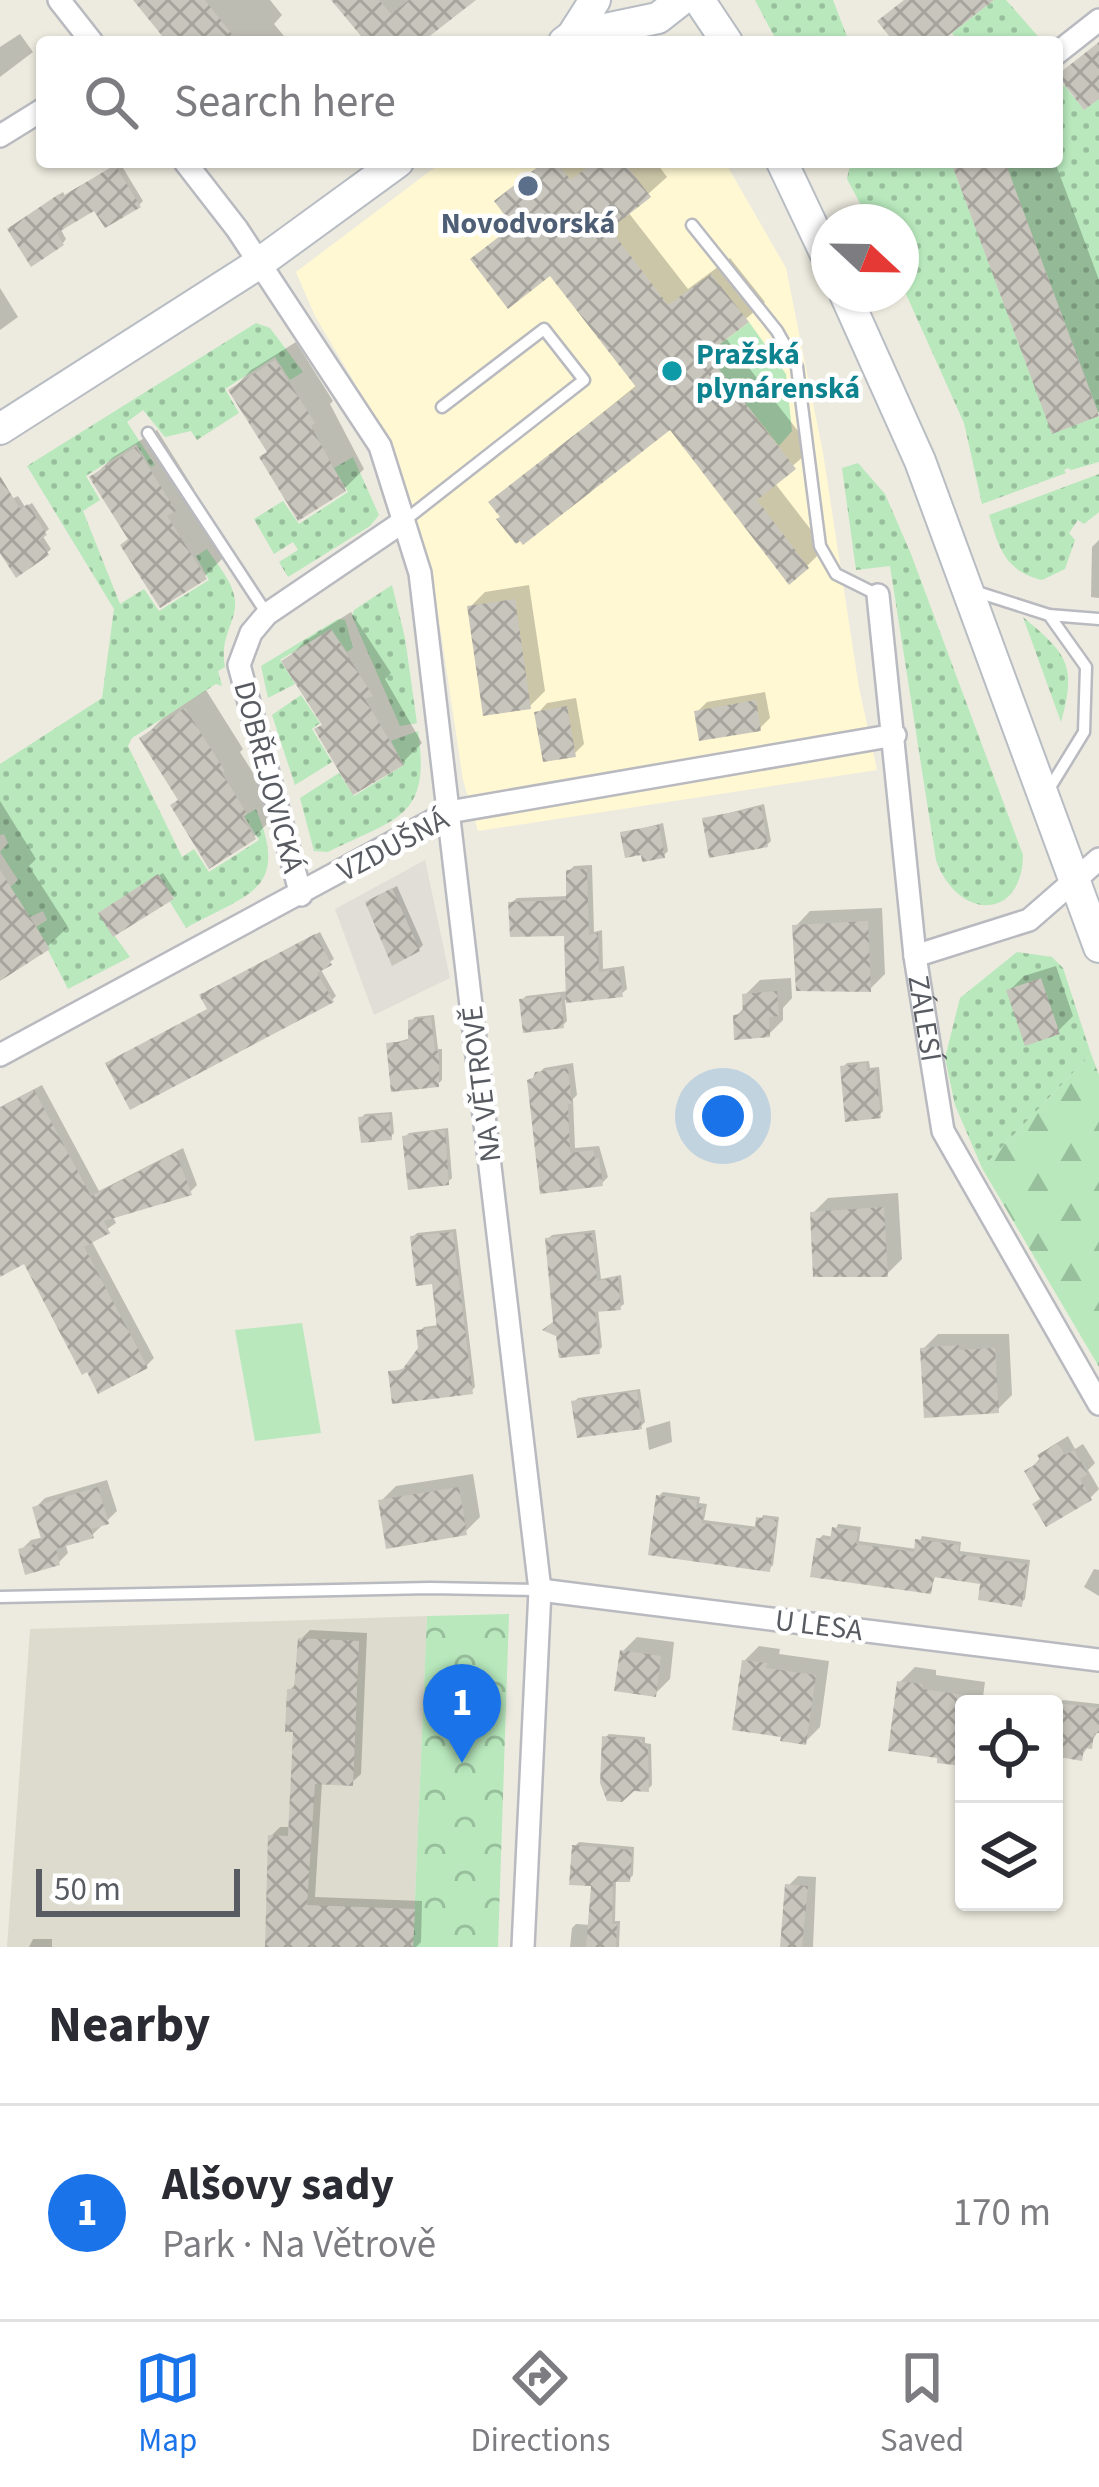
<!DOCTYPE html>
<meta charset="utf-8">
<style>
:root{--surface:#fff;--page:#f7f7f7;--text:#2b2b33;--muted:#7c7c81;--line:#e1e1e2;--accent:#1a73e8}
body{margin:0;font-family:"Source Sans 3",sans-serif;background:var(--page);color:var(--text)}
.controls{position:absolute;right:36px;bottom:36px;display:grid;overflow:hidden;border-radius:12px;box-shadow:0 3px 9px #0004}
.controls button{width:108px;height:108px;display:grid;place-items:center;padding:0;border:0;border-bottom:3px solid var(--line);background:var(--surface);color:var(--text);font:60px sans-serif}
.compass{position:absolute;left:811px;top:204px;width:108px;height:108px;border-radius:50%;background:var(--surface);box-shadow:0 3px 9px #0004;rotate:112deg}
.scale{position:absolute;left:36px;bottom:30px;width:204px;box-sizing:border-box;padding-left:12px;border:6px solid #585c62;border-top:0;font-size:33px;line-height:42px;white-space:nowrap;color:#585c62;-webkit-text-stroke:9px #fff;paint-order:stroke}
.you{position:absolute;left:723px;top:1116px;width:42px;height:42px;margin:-30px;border:9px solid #fff;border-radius:50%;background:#1a73e8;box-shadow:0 0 0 18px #1a73e833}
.badge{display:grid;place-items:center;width:78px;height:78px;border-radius:50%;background:var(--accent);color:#fff;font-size:39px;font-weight:700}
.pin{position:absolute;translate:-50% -99px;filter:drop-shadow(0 3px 6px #0008)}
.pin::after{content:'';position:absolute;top:63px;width:42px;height:36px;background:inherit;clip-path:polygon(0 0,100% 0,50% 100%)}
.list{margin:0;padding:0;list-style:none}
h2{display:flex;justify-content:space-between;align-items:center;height:156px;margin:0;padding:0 48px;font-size:51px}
h2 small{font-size:39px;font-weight:400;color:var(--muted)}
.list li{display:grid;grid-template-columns:78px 1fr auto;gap:36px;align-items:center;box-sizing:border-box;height:216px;padding:0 48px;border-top:3px solid var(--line)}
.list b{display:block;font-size:45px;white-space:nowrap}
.list p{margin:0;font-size:39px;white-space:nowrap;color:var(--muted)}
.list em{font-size:39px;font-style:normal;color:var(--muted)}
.icon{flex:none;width:66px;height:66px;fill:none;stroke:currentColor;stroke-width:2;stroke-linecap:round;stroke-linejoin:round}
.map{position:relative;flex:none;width:1099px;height:1947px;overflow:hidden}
.search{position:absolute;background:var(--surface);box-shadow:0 3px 9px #0004;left:36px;right:36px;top:36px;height:132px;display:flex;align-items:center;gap:30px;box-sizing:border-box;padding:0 42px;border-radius:12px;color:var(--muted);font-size:45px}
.sheet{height:372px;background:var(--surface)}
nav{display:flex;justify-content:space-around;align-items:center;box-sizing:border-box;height:168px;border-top:3px solid var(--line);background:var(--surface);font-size:33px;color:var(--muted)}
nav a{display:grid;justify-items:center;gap:6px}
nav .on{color:var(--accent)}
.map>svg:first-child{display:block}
.commercial{fill:#fff8d3}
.industrial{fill:#e0ded7}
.education{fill:#dddbce}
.grass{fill:url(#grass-dots)}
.forest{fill:url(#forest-firs)}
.park{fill:url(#park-crowns)}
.garden{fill:#b8e8bc}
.shadow{fill:#0003}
.building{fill:url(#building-cross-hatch)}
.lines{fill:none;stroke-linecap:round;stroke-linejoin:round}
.lane-casing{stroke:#b8bac0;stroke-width:15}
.street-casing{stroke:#b8bac0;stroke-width:26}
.secondary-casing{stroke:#b8bcc3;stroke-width:34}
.lane{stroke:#fff;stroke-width:10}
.street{stroke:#fff;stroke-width:21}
.secondary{stroke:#fff;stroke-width:30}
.service-dot{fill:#5c6f8a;stroke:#fff;stroke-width:4.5}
.culture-dot{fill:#0f9aa8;stroke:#fff;stroke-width:4.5}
.labels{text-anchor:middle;stroke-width:9;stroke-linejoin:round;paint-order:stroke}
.service-label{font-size:30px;font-weight:bold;fill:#4e5e75;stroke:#fff}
.culture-label{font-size:30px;font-weight:bold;fill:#0d838f;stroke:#fff;text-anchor:start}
.street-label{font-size:30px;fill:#585c62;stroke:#fff}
</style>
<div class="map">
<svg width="1099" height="1947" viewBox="0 0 1099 1947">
<defs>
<pattern id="grass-dots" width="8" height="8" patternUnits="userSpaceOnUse" patternTransform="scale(3)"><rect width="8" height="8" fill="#b8e8bc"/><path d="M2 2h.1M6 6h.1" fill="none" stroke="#98bf9c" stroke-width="1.8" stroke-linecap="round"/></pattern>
<pattern id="forest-firs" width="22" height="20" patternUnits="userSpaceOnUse" patternTransform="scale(3)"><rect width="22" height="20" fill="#b8e8bc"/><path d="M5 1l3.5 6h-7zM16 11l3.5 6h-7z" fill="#98bf9c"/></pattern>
<pattern id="park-crowns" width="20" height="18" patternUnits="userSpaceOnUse" patternTransform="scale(3)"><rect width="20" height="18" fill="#b8e8bc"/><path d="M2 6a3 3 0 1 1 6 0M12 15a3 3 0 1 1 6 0" fill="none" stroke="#98bf9c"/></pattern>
<pattern id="building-cross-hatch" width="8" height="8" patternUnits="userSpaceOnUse" patternTransform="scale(3)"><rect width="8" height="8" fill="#c8c5bc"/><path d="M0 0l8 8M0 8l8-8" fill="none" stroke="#a5a39c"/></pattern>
</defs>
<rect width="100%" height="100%" fill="#edebdf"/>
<polygon class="commercial" points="442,162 725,162 786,268 823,453 859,688 877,770 478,831 463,780 441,633 417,521 394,449 315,316 296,272"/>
<polygon class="industrial" points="425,860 450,978 374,1015 335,909"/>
<polygon class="education" points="427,1616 413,1947 7,1947 30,1629"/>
<g class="grass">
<polygon points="755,0 833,0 849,42 777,42"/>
<polygon points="994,0 1006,0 1043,42 959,42 952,33"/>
<polygon points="1064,85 1084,110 1099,99 1099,414 1005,162 1057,162 1057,87"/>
<polygon points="863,162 951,162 1052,433 1099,416 1099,462 1071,470 1068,468 1064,470 1066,473 982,504 964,423 901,283 901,222 870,222 847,179 849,169"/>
<path d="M256 323 270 328 303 372 290 380 275 357 225 389 239 413 197 440 191 431 165 437 143 410 127 422 155 465 151 467 136 444 86 476 100 500 83 511 120 604 144 589 159 611 209 580 196 556 207 549C216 563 234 583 235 601 237 622 219 636 225 667L218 671 222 686 216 684 132 738 128 746 182 857 194 849 209 872 259 840 244 816 256 809C290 891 249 893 186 928L170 902 174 898 158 875 98 913 130 957 68 989 36 927 47 920 43 911 30 917 10 887 18 880 0 852 8 843 4 834 0 835V764L102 698 114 609 27 466Z"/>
<polygon points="353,457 379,515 370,526 288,577 279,562 298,550 293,542 274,554 254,519 283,501 299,524 348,492 334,468"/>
<path d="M858 463 885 494 911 554 1023 855C1022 922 957 920 936 860L890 566 856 570 842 468Z"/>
<path d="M1099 474V512L1084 524 1078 520 1069 533 1075 540 1065 569 1042 580C1005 571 999 548 989 515Z"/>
<polygon points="392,585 405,638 417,723 400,726 352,616 354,610"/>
<path d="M1023 617C1067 654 1077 665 1061 722Z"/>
<polygon points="338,619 345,620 353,648 347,652 331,629 280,660 295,684 268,698 261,666"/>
<polygon points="301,695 320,723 312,729 332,762 295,785 272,715"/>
<path d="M418 731C431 819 397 817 328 852L314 851 300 798 339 773 354 796 404 765 391 741Z"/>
<polygon points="1017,952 1052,957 1063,968 1091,1054 982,1168 955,1105 945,1058 960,998"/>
</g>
<polygon class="forest" points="1091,1054 1099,1075 1099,1367 982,1168"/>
<polygon class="park" points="509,1614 498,1947 413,1947 427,1616"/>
<g class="garden">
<polygon points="749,322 786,374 792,431 779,446 691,334 723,342"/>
<polygon points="302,1323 321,1433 255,1441 235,1330"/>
</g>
<g class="shadow">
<polygon points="137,0 270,0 282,15 274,24 289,42 171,42"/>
<polygon points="335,0 468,0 416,42 366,42"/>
<polygon points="20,34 33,52 0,77 0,47"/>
<polygon points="544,162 656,162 667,177 628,212 688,289 730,258 765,302 725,337 812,449 774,482 825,548 807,566 670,426 503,516 492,502 638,384 551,272 474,260 515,224 498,202"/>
<polygon points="954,162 1055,162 1099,280 1099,412 1054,430"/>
<polygon points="120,163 143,201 139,205 95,207 60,228 66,239 63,243 15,226 63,192 65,196"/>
<polygon points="0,288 18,317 0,330"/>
<polygon points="296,342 333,401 330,404 364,469 344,489 270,450 232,390 251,370"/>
<polygon points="157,430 194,489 187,496 225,556 205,576 161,604 131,538 93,477 112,458"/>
<polygon points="18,496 25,507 32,503 49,529 42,535 51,549 47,553 0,553 0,505"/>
<polygon points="1099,540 1099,598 1091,597 1092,547"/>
<polygon points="529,585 545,691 530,706 470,607 485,592"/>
<polygon points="351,612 391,673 385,679 422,743 402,763 325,723 285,661 305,641"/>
<polygon points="206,690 243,749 240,752 265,792 261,796 274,817 254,837 210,865 180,799 143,738 162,719"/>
<polygon points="765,692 770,718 760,728 697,712 707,702"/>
<polygon points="576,698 584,744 574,754 538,713 547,703"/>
<polygon points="0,801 36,859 29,866 68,927 48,946 0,977"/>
<polygon points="764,804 771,841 767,845 705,819"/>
<polygon points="663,823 668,851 664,855 624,833"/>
<polygon points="592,865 594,932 602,930 603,969 624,966 627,989 621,994 565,1000 567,1021 563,1025 522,1000 526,996 568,991 567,933 511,903 517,898 569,896 569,871 574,866"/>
<polygon points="163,873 176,893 172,896 105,909"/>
<polygon points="397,886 423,945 419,949 373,899"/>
<polygon points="882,908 885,974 870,989 796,926 810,911"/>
<polygon points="320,932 334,959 320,968 336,996 332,1000 210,1008 207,992"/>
<polygon points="1056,966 1073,1016 1058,1031 1009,991 1024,976"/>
<polygon points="791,978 792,998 783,1008 783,1020 768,1035 736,1016 746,1006 745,995 760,980"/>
<polygon points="434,1015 438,1049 442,1049 442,1080 438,1084 390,1044 411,1038 411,1021 415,1017"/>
<polygon points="869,1061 870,1068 879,1067 883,1111 879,1115 843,1067 847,1063"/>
<polygon points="573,1063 577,1095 573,1099 575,1148 599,1146 608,1177 602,1183 543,1190 531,1081 544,1068"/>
<polygon points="42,1085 99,1191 183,1148 197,1185 190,1192 112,1215 116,1223 91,1240 154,1358 146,1366 26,1260 0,1274 0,1107"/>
<polygon points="392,1112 394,1133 390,1137 361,1118 365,1114"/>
<polygon points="448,1128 452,1178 448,1182 405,1137 409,1133"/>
<polygon points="898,1193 902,1259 887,1274 813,1213 828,1198"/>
<polygon points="456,1229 475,1387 471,1391 391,1373 407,1367 422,1349 420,1331 424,1327 439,1325 434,1281 413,1237 417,1233"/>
<polygon points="595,1230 601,1279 621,1275 624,1304 620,1307 598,1309 602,1347 598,1351 559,1333 548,1239 552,1235"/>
<polygon points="938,1334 1009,1334 1012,1395 997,1410 923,1349"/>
<polygon points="640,1389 645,1422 641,1426 574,1402 578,1398"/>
<polygon points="670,1421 672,1442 649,1450 646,1428"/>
<polygon points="1068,1436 1075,1449 1083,1444 1095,1463 1088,1470 1099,1489 1090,1498 1043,1497 1028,1472 1050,1447"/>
<polygon points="473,1474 480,1517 465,1532 381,1501 396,1486"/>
<polygon points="107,1480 117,1511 92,1535 65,1543 68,1553 59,1562 21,1550 31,1540 44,1537 35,1508 45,1498"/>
<polygon points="663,1492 700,1497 699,1503 707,1504 704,1520 758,1527 763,1515 779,1517 773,1565 769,1569 659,1496"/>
<polygon points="838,1524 861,1527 859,1541 917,1549 922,1536 961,1542 960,1551 1030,1560 1025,1599 1021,1603 983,1581 936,1574 930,1591 819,1539 823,1535 833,1537"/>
<polygon points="1094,1569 1099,1570 1099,1596 1084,1587"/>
<polygon points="310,1630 367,1633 361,1774 351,1783 322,1782 315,1897 422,1901 421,1942 416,1947 267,1947 271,1836 280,1827 292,1827 296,1729 290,1690 298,1682 301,1639"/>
<polygon points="637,1637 674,1642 670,1679 655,1694 622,1652"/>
<polygon points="759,1646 780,1649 779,1654 829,1661 820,1727 805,1742 744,1661"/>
<polygon points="915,1667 936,1670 936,1675 985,1682 982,1704 964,1704 964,1760 961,1763 900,1682"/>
<polygon points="1063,1700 1099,1704 1099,1730 1081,1757 1064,1742 1054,1741 1059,1704"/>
<polygon points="609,1734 645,1737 645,1743 651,1744 652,1785 648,1789 605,1738"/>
<polygon points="579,1842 634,1847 633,1875 629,1879 616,1879 615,1921 620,1921 619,1947 570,1947 572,1928 576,1924 591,1925 595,1883 575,1846"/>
<polygon points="798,1876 816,1877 813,1947 783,1947 788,1886"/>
<polygon points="33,1939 52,1939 52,1947 29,1947"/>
</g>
<g class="building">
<polygon points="133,0 205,0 238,42 167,42"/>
<polygon points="331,0 379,0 391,14 409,0 476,0 422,42 366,42"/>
<polygon points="904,0 994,0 940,42 894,42 877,21"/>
<polygon points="1099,42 1099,99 1084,110 1057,75"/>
<polygon points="544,162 556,162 571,180 594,162 624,162 651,197 610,229 668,305 711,274 749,322 707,354 796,469 757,500 809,568 789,585 670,430 523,545 520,541 516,544 496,519 500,517 488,502 636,387 550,276 508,309 470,259 513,226 494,201"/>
<polygon points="951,162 1005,162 1099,416 1052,434"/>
<polygon points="115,165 141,207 105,228 94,211 57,233 64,245 31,267 7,229 59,194 61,197"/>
<polygon points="275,360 315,423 311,426 346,491 298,521 259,457 267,452 228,390"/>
<polygon points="136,447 176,511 167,516 207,579 160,608 120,545 128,539 89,477"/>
<polygon points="0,476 20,509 28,504 47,535 39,540 49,555 16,578 0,553"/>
<polygon points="515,599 531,709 483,716 467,606"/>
<polygon points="331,629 373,696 365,699 404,765 353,795 314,729 322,725 281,661"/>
<polygon points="756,700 761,731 699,741 694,711"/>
<polygon points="567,706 576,757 543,762 534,712"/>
<polygon points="185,708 225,771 222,773 247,814 242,817 256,839 209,869 170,805 178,800 139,738"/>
<polygon points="761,807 768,847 709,858 702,818"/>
<polygon points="659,825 665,858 642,862 641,855 625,858 620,832"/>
<polygon points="587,869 589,935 598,933 599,972 619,970 623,997 566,1003 564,936 510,937 508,902 566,900 566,870"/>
<polygon points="0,870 50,949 0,981"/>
<polygon points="158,874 174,899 113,937 98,913"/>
<polygon points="392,888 420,951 392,966 365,902"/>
<polygon points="868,921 871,992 796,991 792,925"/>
<polygon points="315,934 332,965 317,973 334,1002 130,1110 105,1063 207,1009 199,995"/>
<polygon points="1041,978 1060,1034 1025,1046 1006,990"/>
<polygon points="777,991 779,1016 769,1017 770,1037 734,1040 733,1015 743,1014 742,994"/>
<polygon points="561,994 564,1028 523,1033 519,999"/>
<polygon points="431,1017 435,1051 439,1051 439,1087 391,1092 386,1043 408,1041 408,1020"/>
<polygon points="866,1063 867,1071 876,1070 881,1118 845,1122 840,1066"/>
<polygon points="568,1068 572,1104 568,1104 570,1153 593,1150 595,1159 599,1158 603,1186 540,1194 527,1080 533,1078 535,1072"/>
<polygon points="34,1090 91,1196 176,1153 192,1195 104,1221 110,1233 84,1247 148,1368 98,1394 87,1372 82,1375 24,1264 0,1277 0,1108"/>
<polygon points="389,1114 392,1140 361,1143 358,1117"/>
<polygon points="445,1130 449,1185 408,1190 402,1136"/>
<polygon points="884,1207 888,1277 813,1277 810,1212"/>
<polygon points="453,1232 473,1394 392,1404 388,1371 402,1370 418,1348 416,1330 437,1328 432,1284 416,1286 410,1236"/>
<polygon points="592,1233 597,1281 618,1277 621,1310 595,1312 600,1354 559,1358 556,1336 542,1330 553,1322 545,1238"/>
<polygon points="959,1345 959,1350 995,1348 999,1413 924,1418 920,1348"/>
<polygon points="637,1391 642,1429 577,1438 571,1401"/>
<polygon points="1058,1443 1065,1455 1074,1450 1088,1474 1080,1479 1092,1500 1046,1527 1032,1504 1040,1499 1024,1471 1041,1461 1037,1455"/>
<polygon points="98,1487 109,1524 91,1529 94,1538 56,1549 60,1565 25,1575 18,1549 42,1542 32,1507"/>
<polygon points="459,1487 467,1535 386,1549 378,1500"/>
<polygon points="656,1495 697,1500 696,1507 704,1508 702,1523 755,1530 756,1517 777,1520 770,1572 648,1555"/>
<polygon points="832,1527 858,1531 856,1544 914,1552 915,1539 959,1545 958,1554 1027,1564 1022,1607 978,1600 980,1584 934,1577 931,1594 810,1577 816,1538 830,1540"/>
<polygon points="298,1638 359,1641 353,1786 315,1784 307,1905 415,1909 413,1947 265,1947 268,1835 288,1836 293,1732 285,1732 287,1689 294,1689"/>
<polygon points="620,1650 661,1656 656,1697 614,1691"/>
<polygon points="742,1660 767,1663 766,1668 816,1675 806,1745 780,1741 781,1737 732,1730"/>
<polygon points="897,1681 923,1684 922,1689 964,1695 962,1766 937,1763 937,1758 888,1751"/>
<polygon points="1056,1703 1099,1708 1099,1733 1094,1733 1092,1749 1084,1748 1082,1761 1059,1757 1061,1745 1054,1744"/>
<polygon points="602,1736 642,1740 642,1746 648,1747 649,1792 634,1791 622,1802 607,1801 600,1783"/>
<polygon points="572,1845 632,1850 630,1882 613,1882 612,1924 617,1924 616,1947 586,1947 591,1886 569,1885"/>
<polygon points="785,1884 808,1886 802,1947 780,1947"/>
</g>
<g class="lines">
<g class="lane-casing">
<g id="lane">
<polyline points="692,225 777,331 797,367 820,546 836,574 878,595"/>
<polyline points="148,433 267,614"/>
<polyline points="404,521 584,380 544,329 442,407"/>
<polyline points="974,591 1049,615 1099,619"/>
<polyline points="1049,789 1084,732 1086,667 1049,615"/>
<polyline points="0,1597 430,1588 540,1590"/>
</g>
</g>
<g class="street-casing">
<g id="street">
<polyline points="59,0 92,42"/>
<polyline points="1057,53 1099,20"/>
<polyline points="0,136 42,110"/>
<polyline points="185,162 237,229 380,446 420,573 540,1590 523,1947"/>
<path id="s1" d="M878 595 915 956 943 1131 1099 1404"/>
<polyline points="301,895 239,665 251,633 267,614 401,523"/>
<polyline points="915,956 1029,920 1099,859"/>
<polyline points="0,1055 449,812 895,735"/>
<polyline points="540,1590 1099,1660"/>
</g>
</g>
<g class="secondary-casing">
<g id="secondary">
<polyline points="699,0 727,42"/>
<polyline points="572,36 658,18 681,0"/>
<polyline points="564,42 572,36 595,0"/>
<polyline points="782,162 829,261"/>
<polyline points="845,294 920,461 1099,947"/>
<polyline points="0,429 258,264 398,162"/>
</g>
</g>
<use href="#lane" class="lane"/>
<use href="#street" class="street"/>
<use href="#secondary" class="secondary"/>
</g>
<circle class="service-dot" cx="528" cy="186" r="12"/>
<circle class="culture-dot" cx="672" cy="371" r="12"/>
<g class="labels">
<g class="service-label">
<text x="528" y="233">Novodvorská</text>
</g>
<g class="culture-label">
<text x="696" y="364">Pražská<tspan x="696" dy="34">plynárenská</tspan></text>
</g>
<g class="street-label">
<text transform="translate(269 777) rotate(75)" y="10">DOBŘEJOVICKÁ</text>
<text transform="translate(393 845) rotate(-28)" y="10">VZDUŠNÁ</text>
<text dy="10" stroke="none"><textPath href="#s1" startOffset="426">ZÁLESÍ</textPath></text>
<text transform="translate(481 1084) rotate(-97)" y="10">NA VĚTROVĚ</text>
<text transform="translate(819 1625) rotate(7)" y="10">U LESA</text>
</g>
</g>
</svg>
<div class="controls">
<button><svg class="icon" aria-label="locate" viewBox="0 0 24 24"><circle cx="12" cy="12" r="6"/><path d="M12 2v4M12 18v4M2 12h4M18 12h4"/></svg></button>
<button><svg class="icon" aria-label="layers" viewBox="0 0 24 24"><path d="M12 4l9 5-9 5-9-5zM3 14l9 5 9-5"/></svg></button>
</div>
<svg class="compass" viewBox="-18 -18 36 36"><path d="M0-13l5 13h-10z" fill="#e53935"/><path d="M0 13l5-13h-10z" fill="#7c7c81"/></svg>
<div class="scale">50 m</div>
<div class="you"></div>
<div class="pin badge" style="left:462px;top:1763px">1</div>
<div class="search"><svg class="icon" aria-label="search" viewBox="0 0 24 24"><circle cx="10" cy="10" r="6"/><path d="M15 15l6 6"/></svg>Search here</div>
</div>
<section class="sheet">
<h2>Nearby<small></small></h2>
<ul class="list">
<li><span class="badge">1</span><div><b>Alšovy sady</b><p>Park · Na Větrově</p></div><em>170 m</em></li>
</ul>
</section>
<nav>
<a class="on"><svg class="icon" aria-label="map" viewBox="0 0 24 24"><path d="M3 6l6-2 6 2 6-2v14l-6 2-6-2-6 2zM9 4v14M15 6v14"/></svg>Map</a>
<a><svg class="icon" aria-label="directions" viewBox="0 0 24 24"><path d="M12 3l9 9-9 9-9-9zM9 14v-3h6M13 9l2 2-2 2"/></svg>Directions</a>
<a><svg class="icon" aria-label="saved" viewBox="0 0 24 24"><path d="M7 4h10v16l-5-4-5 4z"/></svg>Saved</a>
</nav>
